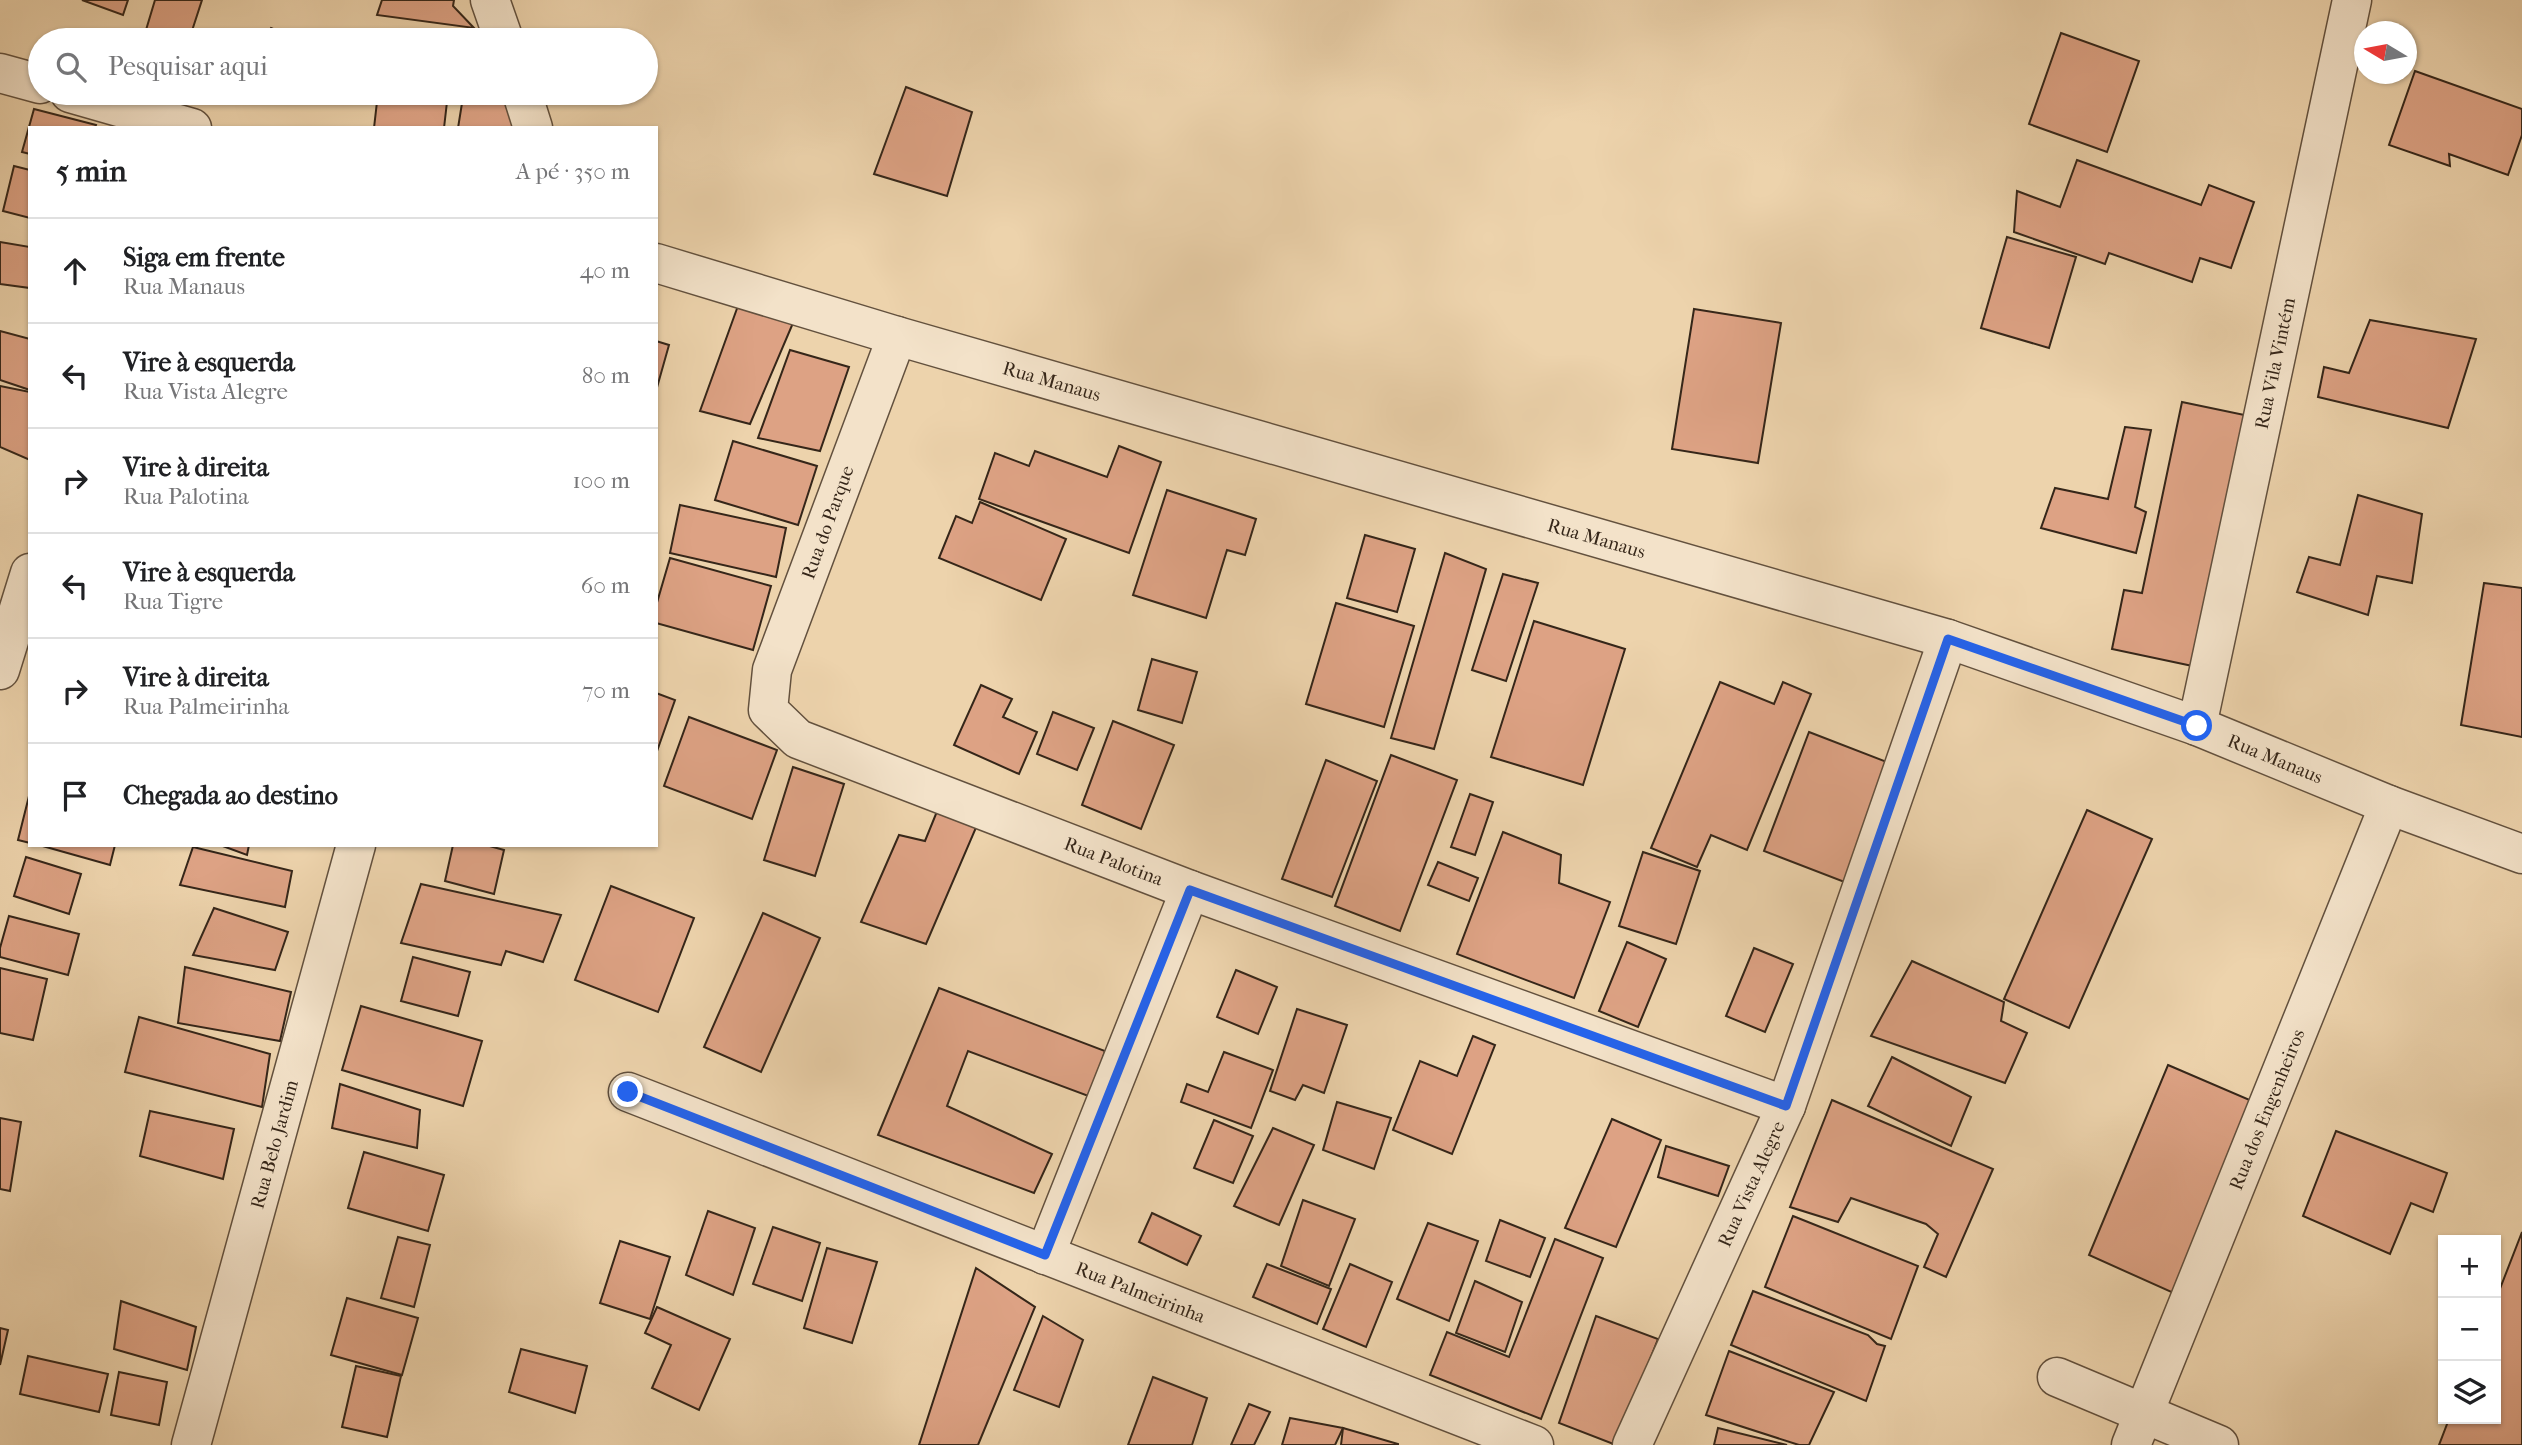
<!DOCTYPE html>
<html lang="pt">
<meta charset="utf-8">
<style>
:root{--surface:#fff;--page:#f2f2f2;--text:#202124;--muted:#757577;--line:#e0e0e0}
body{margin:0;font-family:"IM FELL French Canon",serif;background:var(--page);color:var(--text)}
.controls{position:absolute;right:21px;bottom:21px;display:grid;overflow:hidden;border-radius:0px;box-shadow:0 2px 5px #0004}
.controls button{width:63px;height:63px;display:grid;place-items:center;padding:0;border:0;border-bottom:2px solid var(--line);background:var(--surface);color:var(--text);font:35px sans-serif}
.compass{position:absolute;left:2354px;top:21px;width:63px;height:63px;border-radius:50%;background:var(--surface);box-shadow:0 2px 5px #0004;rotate:280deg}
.stop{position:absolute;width:21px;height:21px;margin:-16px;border:5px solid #2563eb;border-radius:50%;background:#fff}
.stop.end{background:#2563eb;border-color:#fff;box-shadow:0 2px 7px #0008}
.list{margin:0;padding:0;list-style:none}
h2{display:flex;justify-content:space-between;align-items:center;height:91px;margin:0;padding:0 28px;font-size:30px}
h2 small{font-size:23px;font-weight:400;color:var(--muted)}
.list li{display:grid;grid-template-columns:46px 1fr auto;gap:21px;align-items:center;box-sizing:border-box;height:105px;padding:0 28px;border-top:2px solid var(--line)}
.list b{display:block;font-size:26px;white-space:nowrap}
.list p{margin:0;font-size:23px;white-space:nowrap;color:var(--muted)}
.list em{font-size:23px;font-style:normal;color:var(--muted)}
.icon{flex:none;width:38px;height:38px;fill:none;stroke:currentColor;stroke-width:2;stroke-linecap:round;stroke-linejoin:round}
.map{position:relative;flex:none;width:2522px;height:1445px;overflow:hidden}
.search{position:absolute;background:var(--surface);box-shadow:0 2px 5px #0004;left:28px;top:28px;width:630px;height:77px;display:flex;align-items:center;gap:18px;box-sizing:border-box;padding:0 24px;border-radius:38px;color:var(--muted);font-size:26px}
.panel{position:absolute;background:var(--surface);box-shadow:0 2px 5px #0004;left:28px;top:126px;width:630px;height:721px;border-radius:0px}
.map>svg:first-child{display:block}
.building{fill:#dda284;stroke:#352619;stroke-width:2}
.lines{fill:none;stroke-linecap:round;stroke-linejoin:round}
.street-casing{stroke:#63513e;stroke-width:41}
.street{stroke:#f3e2c9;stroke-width:38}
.route{stroke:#2563eb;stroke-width:9}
.labels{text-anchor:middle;stroke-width:5;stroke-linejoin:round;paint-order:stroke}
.street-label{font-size:19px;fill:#352619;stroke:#f3e2c9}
</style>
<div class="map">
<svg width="2522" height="1445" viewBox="0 0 2522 1445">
<rect width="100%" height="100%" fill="#edd3ac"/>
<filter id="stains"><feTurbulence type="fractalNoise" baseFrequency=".00286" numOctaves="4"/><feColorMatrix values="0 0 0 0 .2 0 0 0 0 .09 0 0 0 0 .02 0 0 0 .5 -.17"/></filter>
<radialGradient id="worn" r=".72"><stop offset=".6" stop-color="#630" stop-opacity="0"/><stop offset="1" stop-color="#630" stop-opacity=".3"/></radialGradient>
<g class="building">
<polygon points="82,0 128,0 123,15"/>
<polygon points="155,0 202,0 189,40 143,40"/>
<polygon points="382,0 454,0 453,6 474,28 377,15"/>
<polygon points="271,28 297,40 263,40"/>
<polygon points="2061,33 2139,61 2107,152 2029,124"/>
<polygon points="2415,71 2522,109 2522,135 2508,175 2449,154 2450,166 2389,145"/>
<polygon points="906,87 972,112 947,196 874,174"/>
<polygon points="284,93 301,93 299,99"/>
<polygon points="378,93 448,93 444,128 374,128"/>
<polygon points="463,97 515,105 516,128 458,128"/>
<polygon points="34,109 96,125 95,128 30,128 30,154 22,152"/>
<polygon points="2077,160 2201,205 2209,185 2254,202 2231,268 2200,258 2192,282 2109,253 2105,264 2014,232 2017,191 2060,207"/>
<polygon points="14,166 30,170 30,218 3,211"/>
<polygon points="2007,237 2076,257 2049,348 1981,328"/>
<polygon points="0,242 30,247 30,288 0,284"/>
<polygon points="739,303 793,323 750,424 700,411"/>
<polygon points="1694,309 1781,323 1758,463 1672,449"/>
<polygon points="2370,320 2476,339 2448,428 2318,397 2324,367 2349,373"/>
<polygon points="0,331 30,339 30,390 0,380"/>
<polygon points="656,341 669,345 656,391"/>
<polygon points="790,350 849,367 820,451 758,438"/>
<polygon points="0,386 30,392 30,460 0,447"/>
<polygon points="2182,402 2254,417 2202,668 2112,649 2124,590 2142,593"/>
<polygon points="2125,427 2151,430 2135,507 2146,512 2136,553 2041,528 2055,488 2108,499"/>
<polygon points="733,441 817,466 798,525 715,500"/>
<polygon points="1119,446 1161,462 1129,553 979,499 995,453 1029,466 1035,451 1107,477"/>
<polygon points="1167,490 1256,519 1245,555 1227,550 1206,618 1133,595"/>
<polygon points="2358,495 2422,514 2412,583 2377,576 2368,615 2297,592 2309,557 2340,565"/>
<polygon points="980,502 1066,539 1041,600 939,558 956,516 972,523"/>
<polygon points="680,505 786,528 776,577 670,553"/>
<polygon points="1365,535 1415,549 1397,612 1347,598"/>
<polygon points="1445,553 1486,569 1434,749 1391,738"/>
<polygon points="670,558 771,586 753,650 656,623 656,606"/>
<polygon points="1503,574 1538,583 1506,681 1472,670"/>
<polygon points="2484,583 2522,588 2522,737 2461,725"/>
<polygon points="1336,603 1414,626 1384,727 1306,704"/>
<polygon points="1534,621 1625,649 1583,785 1491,757"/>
<polygon points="1152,659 1197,672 1182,723 1138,710"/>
<polygon points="1720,682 1774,704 1783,682 1811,694 1747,850 1711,835 1697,867 1651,848"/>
<polygon points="981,685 1012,699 1003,717 1037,732 1019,774 954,745"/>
<polygon points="656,693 675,700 656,754"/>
<polygon points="1053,712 1094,728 1077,770 1037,754"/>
<polygon points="689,717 777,750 752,819 664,786"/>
<polygon points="1113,721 1174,745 1141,829 1082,805"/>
<polygon points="1809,732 1892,764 1847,883 1764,851"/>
<polygon points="1391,755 1457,780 1400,931 1335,906"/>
<polygon points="1326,760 1377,781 1332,897 1282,879"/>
<polygon points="793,767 844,784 815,876 764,860"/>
<polygon points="30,792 30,843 18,840"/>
<polygon points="1470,794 1493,802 1475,855 1451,847"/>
<polygon points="940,804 981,816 926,944 861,922 899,835 925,841"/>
<polygon points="2087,810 2152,839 2069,1028 2004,999"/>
<polygon points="1503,832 1561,855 1559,883 1610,902 1574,998 1457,954"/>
<polygon points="39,845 115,845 110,865"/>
<polygon points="220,845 249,845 247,855"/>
<polygon points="453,845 486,845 504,850 494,894 445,881"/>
<polygon points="193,847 292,871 285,907 180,885"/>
<polygon points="1643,852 1700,871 1676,944 1619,926"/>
<polygon points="26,857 81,874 69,914 14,896"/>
<polygon points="1438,862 1478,878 1469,901 1428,885"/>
<polygon points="421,884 561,915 543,962 506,951 501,965 401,943"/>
<polygon points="611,886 694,918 658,1012 575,980"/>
<polygon points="214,908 288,932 275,970 193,955"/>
<polygon points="763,913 820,938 761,1072 704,1047"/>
<polygon points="9,916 79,934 68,975 0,957 0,948"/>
<polygon points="1627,942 1666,959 1638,1027 1599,1011"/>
<polygon points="1754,948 1793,964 1765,1032 1726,1016"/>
<polygon points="413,957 470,972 458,1016 401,1001"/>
<polygon points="1912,961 2004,1002 2001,1021 2027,1033 2005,1083 1871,1036"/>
<polygon points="185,967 291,992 280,1041 178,1023"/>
<polygon points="0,968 47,979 33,1040 0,1033"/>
<polygon points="1236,970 1277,987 1258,1034 1217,1017"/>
<polygon points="939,988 1105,1051 1091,1097 968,1051 947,1106 1052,1154 1034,1193 878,1135"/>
<polygon points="361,1006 482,1041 463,1106 342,1070"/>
<polygon points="1297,1009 1347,1025 1324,1093 1303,1085 1295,1100 1270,1091"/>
<polygon points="139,1017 270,1054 262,1107 125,1072"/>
<polygon points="1473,1036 1495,1045 1452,1154 1393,1130 1420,1061 1457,1076"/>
<polygon points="1224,1052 1273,1070 1251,1128 1181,1102 1187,1084 1208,1092"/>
<polygon points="1892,1057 1971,1097 1951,1146 1868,1106"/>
<polygon points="2168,1065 2252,1101 2178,1295 2089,1255"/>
<polygon points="340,1084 420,1110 417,1148 332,1128"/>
<polygon points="1832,1100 1993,1169 1946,1277 1924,1267 1938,1234 1926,1224 1851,1198 1838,1222 1790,1207"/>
<polygon points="1337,1102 1391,1118 1374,1169 1323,1150"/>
<polygon points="150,1111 234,1129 223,1179 140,1156"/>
<polygon points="0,1118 21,1122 10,1191 0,1189"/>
<polygon points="1612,1119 1661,1140 1616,1247 1565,1228"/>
<polygon points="1214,1120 1253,1136 1233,1183 1194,1168"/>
<polygon points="1273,1128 1314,1145 1279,1225 1234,1206"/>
<polygon points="2336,1131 2447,1173 2433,1212 2411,1203 2390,1254 2303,1216"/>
<polygon points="1666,1146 1729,1166 1718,1196 1658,1177"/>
<polygon points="364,1152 444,1175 428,1231 348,1208"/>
<polygon points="1303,1200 1355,1219 1329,1286 1281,1266"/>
<polygon points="708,1211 755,1228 733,1295 686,1275"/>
<polygon points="1152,1213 1201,1236 1187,1265 1139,1242"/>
<polygon points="1793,1216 1918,1266 1891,1339 1765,1287"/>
<polygon points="1500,1220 1545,1238 1530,1277 1486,1261"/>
<polygon points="1428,1223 1478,1241 1449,1321 1397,1299"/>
<polygon points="773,1227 820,1243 802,1301 753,1284"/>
<polygon points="2522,1232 2522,1445 2439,1445 2449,1419 2496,1419 2496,1299"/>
<polygon points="398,1237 430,1245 414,1307 381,1298"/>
<polygon points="1555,1239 1603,1258 1541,1419 1430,1375 1447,1332 1509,1357"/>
<polygon points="620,1241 670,1257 650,1319 600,1303"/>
<polygon points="827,1248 877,1262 852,1343 804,1328"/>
<polygon points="1267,1264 1331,1289 1317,1324 1253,1297"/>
<polygon points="1350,1264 1392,1282 1366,1347 1323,1329"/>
<polygon points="976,1268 1035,1307 978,1445 919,1445"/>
<polygon points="1475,1281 1522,1302 1505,1352 1456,1333"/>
<polygon points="1753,1291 1868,1335 1877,1344 1885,1346 1866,1401 1731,1345"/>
<polygon points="347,1298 418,1318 402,1375 331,1355"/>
<polygon points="121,1301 196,1327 187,1370 114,1349"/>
<polygon points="657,1307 730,1339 699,1410 652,1388 671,1345 645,1333"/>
<polygon points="1043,1316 1083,1340 1059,1407 1014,1390"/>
<polygon points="1596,1316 1658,1339 1616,1445 1559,1423"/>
<polygon points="0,1328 8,1330 0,1365"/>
<polygon points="521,1349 587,1366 575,1413 509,1392"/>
<polygon points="1729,1351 1834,1392 1809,1445 1799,1445 1706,1415"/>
<polygon points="28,1356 108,1374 99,1412 20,1394"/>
<polygon points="356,1366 401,1376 387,1437 342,1427"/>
<polygon points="119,1372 167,1382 159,1425 111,1415"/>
<polygon points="1153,1377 1207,1398 1192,1445 1128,1445"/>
<polygon points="1249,1404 1270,1412 1254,1445 1231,1445"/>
<polygon points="1290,1418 1343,1428 1335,1445 1282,1445"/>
<polygon points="1343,1428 1398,1444 1398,1445 1341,1445"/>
<polygon points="1718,1428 1787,1445 1714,1445"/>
</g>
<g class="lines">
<g class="street-casing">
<g id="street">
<polyline points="490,0 504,40"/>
<polyline points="0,73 40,84"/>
<polyline points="70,93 192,128"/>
<polyline points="522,93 533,128"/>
<path id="s1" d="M656 263 897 336 1948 639 2197 726 2389 805 2522 854"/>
<path id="s2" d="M897 336 772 670 768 710 798 739 1190 890 1786 1106"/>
<polyline points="0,670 30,573"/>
<path id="s3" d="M2197 726 2352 0"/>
<path id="s4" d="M628 1092 1534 1445"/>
<polyline points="1045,1255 1190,890"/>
<polyline points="2057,1377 2219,1445"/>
<path id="s5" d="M191 1445 356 845"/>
<path id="s6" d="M1632 1445 1786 1106 1948 639"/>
<path id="s7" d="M2131 1445 2389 805"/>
</g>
</g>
<use href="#street" class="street"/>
</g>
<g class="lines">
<polyline class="route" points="628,1092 1045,1255 1190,890 1786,1106 1948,639 2197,726"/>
</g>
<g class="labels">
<g class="street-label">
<text dy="7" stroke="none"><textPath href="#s3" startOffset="371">Rua Vila Vintém</textPath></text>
<text dy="7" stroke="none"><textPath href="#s1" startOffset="413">Rua Manaus</textPath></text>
<text transform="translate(827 522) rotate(-70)" y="7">Rua do Parque</text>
<text dy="7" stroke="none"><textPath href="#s1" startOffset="980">Rua Manaus</textPath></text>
<text dy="7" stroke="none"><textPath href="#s1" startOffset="1694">Rua Manaus</textPath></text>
<text dy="7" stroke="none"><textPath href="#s2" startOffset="777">Rua Palotina</textPath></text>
<text dy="7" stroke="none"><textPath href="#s7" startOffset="362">Rua dos Engenheiros</textPath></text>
<text dy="7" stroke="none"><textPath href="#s5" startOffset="312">Rua Belo Jardim</textPath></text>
<text dy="7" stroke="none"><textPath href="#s6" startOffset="287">Rua Vista Alegre</textPath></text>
<text dy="7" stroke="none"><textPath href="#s4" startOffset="550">Rua Palmeirinha</textPath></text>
</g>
</g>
<rect width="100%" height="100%" filter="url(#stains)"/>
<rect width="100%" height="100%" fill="url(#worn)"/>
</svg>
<div class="controls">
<button>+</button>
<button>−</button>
<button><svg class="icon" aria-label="layers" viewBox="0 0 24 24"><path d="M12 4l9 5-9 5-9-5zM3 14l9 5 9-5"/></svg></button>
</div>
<svg class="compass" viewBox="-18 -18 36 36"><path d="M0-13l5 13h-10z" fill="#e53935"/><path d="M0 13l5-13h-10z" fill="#757577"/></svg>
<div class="stop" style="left:2197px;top:726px"></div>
<div class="stop end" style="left:628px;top:1092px"></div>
<div class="search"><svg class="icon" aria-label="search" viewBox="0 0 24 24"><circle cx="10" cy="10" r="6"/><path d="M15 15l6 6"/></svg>Pesquisar aqui</div>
<section class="panel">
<h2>5 min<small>A pé · 350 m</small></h2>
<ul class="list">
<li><svg class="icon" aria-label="ahead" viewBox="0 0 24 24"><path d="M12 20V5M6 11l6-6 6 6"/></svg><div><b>Siga em frente</b><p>Rua Manaus</p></div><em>40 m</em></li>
<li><svg class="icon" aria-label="left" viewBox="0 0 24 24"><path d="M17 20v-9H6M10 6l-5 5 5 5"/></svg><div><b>Vire à esquerda</b><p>Rua Vista Alegre</p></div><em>80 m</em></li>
<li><svg class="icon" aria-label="right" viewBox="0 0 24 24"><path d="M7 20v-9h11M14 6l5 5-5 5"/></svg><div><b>Vire à direita</b><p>Rua Palotina</p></div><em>100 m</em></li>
<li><svg class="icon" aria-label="left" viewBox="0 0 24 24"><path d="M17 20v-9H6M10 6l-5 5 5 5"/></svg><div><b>Vire à esquerda</b><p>Rua Tigre</p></div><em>60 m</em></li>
<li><svg class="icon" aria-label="right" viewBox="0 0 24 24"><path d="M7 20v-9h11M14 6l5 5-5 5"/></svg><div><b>Vire à direita</b><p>Rua Palmeirinha</p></div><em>70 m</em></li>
<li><svg class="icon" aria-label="arrive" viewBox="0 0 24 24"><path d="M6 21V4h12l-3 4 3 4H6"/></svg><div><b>Chegada ao destino</b></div></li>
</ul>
</section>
</div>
